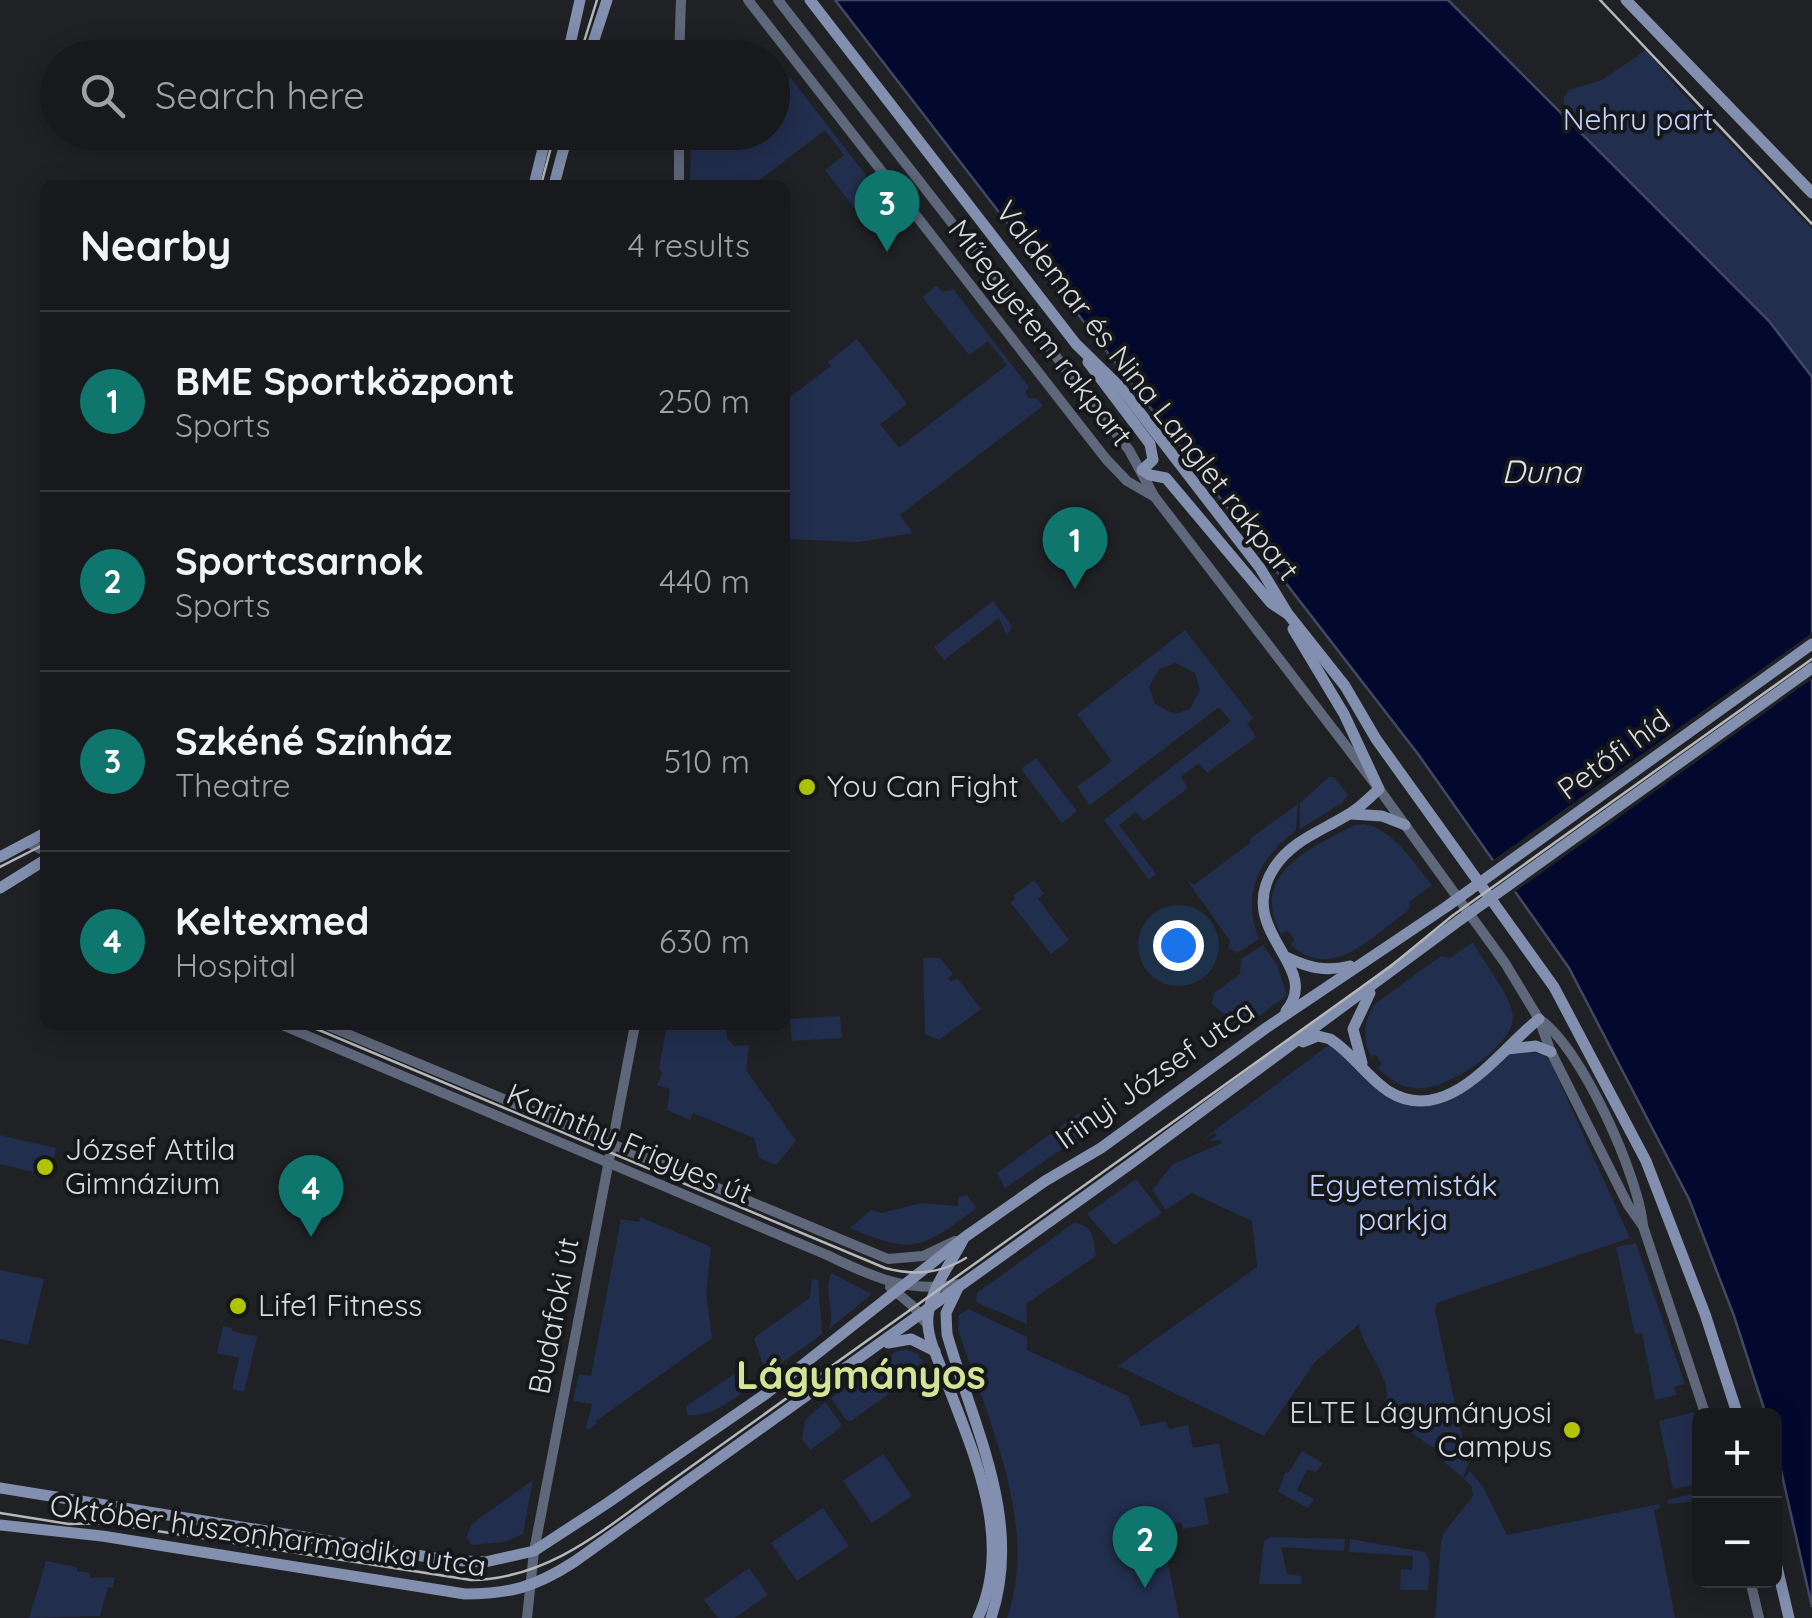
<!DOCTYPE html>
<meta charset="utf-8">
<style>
:root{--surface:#17191c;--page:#242629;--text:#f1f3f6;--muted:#9ea0a3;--line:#36383b;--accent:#0f766e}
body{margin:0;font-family:Quicksand,sans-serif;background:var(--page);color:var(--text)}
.controls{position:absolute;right:30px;bottom:30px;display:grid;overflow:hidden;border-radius:15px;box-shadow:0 5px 25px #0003}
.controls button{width:90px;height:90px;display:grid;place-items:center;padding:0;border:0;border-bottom:2px solid var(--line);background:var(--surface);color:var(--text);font:50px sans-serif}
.you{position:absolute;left:1178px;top:945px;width:35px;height:35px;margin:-25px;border:8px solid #fff;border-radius:50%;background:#1a73e8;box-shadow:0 0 0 15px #1a73e833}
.badge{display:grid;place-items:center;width:65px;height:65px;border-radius:50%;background:var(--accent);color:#fff;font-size:32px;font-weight:700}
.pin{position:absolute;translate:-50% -82px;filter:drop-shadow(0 2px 5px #0008)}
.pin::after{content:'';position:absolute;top:52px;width:35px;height:30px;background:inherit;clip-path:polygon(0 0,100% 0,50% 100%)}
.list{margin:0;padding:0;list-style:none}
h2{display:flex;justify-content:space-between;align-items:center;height:130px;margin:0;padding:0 40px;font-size:42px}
h2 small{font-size:32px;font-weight:400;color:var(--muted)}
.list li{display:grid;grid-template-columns:65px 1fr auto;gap:30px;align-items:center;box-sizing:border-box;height:180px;padding:0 40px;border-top:2px solid var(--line)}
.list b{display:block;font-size:38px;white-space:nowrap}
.list p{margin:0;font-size:32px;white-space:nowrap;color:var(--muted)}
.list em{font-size:32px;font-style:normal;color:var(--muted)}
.icon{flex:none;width:55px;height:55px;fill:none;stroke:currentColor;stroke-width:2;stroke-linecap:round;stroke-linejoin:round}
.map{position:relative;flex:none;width:1812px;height:1618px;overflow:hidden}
.search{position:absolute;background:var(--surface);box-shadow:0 5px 25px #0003;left:40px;top:40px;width:750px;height:110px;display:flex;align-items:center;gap:25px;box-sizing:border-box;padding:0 35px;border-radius:55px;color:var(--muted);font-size:38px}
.panel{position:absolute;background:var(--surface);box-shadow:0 5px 25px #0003;left:40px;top:180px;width:750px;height:850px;border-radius:15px}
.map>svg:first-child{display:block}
.green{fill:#222e4e;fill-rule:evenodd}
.water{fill:#03092e;stroke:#434762;stroke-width:2.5}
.pier{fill:#1f2125}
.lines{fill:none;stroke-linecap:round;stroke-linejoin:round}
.tertiary{stroke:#5f677b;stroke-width:10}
.secondary{stroke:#828faf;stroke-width:11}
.tram{stroke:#b6b7ba;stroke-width:2.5}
.poi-dot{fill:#b0c500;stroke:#16171b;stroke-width:4}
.labels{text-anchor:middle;stroke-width:8;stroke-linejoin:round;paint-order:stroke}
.park-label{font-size:30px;fill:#c0d2fd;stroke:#16171b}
.street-label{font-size:30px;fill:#d8d9dc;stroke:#16171b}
.poi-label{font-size:30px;fill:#d8d9dc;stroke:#16171b;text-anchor:start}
.water-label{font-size:32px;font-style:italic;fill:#dee4f2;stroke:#16171b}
.district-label{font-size:40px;font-weight:bold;fill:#d5e396;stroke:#16171b}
</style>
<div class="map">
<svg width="1812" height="1618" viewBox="0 0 1812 1618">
<rect width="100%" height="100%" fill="#1f2125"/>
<g class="green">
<polygon points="1646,50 1680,91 1812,229 1812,377 1769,321 1564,118 1564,97 1569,90 1602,80"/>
<polygon points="790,77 886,201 880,211 883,219 870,229 825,170 844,155 825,130 753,185 690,185 691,133 772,132 773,106 776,101 778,109 784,103"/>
<polygon points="936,286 944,292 953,289 1029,387 1025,392 1028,398 1037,398 1043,406 900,515 913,533 859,542 785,539 785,401 831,366 828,362 857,339 907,404 880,424 899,448 1007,365 988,341 969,355 922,297"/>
<polygon points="993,601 1012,626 1007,636 999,618 944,660 934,647"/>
<path d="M1185 630 1253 718 1247 724 1256 737 1207 773 1199 763 1181 777 1188 788 1144 821 1136 812 1119 825 1156 874 1149 880 1104 820 1231 721 1219 707 1090 805 1077 787 1112 761 1077 714ZM1176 663 1195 673 1200 690 1190 709 1174 714 1155 704 1149 687 1159 669Z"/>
<polygon points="1036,758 1077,811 1062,823 1021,769"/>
<polygon points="1329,777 1334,777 1348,795 1342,803 1300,829 1300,803"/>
<path d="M1298 804 1296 830C1259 858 1241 893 1259 939L1237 953 1228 948 1230 941 1187 880 1194 885 1250 843 1251 838Z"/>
<path d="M1364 824C1395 830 1413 863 1432 885L1409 902V910C1373 935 1332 984 1290 944L1295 940 1287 930 1281 934C1248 874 1312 847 1355 825Z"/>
<polygon points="1034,880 1044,894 1038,899 1069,940 1051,954 1010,902 1015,899 1013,896"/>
<path d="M1473 942C1483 962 1513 997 1513 1018 1512 1046 1452 1085 1426 1088 1406 1091 1392 1081 1378 1068L1382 1064 1376 1055 1371 1057C1362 1038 1363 1021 1375 1004L1441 956 1450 958Z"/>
<polygon points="1263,945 1277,965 1287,995 1250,1023 1240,1027 1212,1004 1214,993 1240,974 1241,959"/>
<polygon points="923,958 940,958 953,974 948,978 951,982 957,978 981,1009 939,1040 925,1034"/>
<polygon points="840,1016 842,1038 792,1041 790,1019"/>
<polygon points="667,1025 725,1025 727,1039 734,1046 749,1045 746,1070 796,1141 776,1165 759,1158 754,1138 693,1113 690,1120 667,1110 670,1089 657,1085 662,1073 659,1068"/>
<path d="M1334 1041 1400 1096 1446 1094 1507 1049 1543 1054 1551 1063 1630 1238 1436 1303 1435 1311 1468 1464 1463 1478 1444 1462 1446 1454 1440 1447H1432L1385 1414C1386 1402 1389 1392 1384 1380 1377 1359 1363 1347 1359 1324L1315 1362 1264 1436 1118 1366 1257 1267 1252 1221 1192 1193 1166 1210 1152 1190 1173 1164 1222 1143 1220 1140 1209 1141 1216 1136 1215 1133 1202 1140Z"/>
<polygon points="1079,1113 1091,1129 1005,1188 997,1173"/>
<polygon points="0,1135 56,1148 50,1176 0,1164"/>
<polygon points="1136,1179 1162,1213 1114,1245 1087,1214"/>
<path d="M967 1195 977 1208C921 1248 915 1256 850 1228L871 1210 881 1213 922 1203 958 1206V1198Z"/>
<polygon points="640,1217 711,1247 706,1293 712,1338 596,1421 597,1424 589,1429 586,1428 592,1404 573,1401 579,1374 591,1376 621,1219 639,1222"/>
<path d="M1074 1223C1096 1226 1093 1240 1096 1256L1026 1304 1027 1324 976 1302 977 1293Z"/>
<polygon points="1636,1243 1685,1384 1674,1387 1677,1395 1655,1400 1642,1333 1635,1334 1616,1247"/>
<polygon points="0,1270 44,1279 28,1345 0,1339"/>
<path d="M831 1273 872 1294 829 1329C836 1315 823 1291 831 1273Z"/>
<polygon points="812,1279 818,1280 822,1334 769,1372 765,1370 754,1338 810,1298"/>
<path d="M968 1309 1027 1337V1350L1128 1396 1141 1426 1166 1421 1169 1429 1188 1425 1193 1448 1219 1443 1229 1493 1204 1498 1209 1524 1183 1529 1181 1522 1161 1526 1179 1618H1007C1040 1523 987 1420 958 1329L959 1315Z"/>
<polygon points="223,1326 232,1328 232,1331 257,1337 244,1392 232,1389 239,1358 217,1353"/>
<polygon points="907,1349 918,1354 926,1367 851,1421 846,1420 831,1398 897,1351"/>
<path d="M736 1373 741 1374 746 1390C728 1403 710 1417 687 1415L686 1406Z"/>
<polygon points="825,1402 841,1424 840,1428 810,1450 802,1439 805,1420"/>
<polygon points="1694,1412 1699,1430 1699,1501 1668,1504 1667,1500 1696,1493 1694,1485 1673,1489 1659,1421"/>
<polygon points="1302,1451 1323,1463 1316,1472 1307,1469 1297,1490 1314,1499 1308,1508 1278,1492 1285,1473 1289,1472"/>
<polygon points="883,1454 912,1496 872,1523 843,1481"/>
<polygon points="1470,1471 1483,1487 1507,1535 1659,1504 1660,1508 1654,1510 1675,1618 1435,1618 1441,1543 1443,1534 1473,1496 1472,1487 1464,1479"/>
<polygon points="533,1480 523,1534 504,1542 472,1545 466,1537 472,1524"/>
<polygon points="823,1508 849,1546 797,1581 771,1543"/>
<polygon points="1271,1537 1345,1539 1344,1551 1281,1547 1287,1574 1301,1576 1301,1584 1259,1584 1264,1541"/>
<polygon points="1350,1539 1425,1552 1430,1561 1428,1590 1400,1590 1401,1569 1412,1570 1413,1556 1349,1552"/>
<polygon points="46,1561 77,1567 77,1571 90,1573 90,1578 115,1577 113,1588 108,1587 100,1616 29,1618"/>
<polygon points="749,1568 768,1595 735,1618 718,1618 704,1600"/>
</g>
<polygon class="water" points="835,0 1448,0 1769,321 1812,377 1812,1607 1775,1444 1774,1416 1766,1415 1734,1316 1689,1199 1569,968 1418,754"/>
<polygon class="pier" points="1812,633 1812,679 1512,894 1513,897 1489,863"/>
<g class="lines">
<g class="tertiary">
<polyline points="748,0 1106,459 1127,481 1153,496"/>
<polyline points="778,0 1129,450 1154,496 1379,789 1505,963 1539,1019 1551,1052 1628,1205 1643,1226"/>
<polyline points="679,58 681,0"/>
<polyline points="679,132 679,185"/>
<polyline points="29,843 45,851"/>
<path d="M1539 1019C1581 1046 1639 1177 1643 1226L1706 1416"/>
<path d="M282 1025 827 1255C872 1277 910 1294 961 1284"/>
<polyline points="326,1025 888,1259 923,1256 955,1241"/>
<polyline points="890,1287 914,1307 924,1321"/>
<polyline points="1750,1580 1759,1618"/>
<polyline points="527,1618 534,1551 635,1025"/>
</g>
<g class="secondary">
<polyline points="810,0 1076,344 1121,388 1260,568 1288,614 1345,686 1376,739 1554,987 1646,1161 1705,1314 1738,1416"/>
<polyline points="1626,0 1812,193"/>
<polyline points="567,58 580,0"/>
<polyline points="588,58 607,0"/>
<polyline points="534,185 547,132"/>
<polyline points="554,185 568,132"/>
<polyline points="1088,362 1150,444 1153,460 1142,470 1150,475 1166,478 1271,603 1286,613"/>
<polyline points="1351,814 1382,816 1405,825"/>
<polyline points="0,857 45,833"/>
<polyline points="0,888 45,860"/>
<path d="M1286 957C1309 968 1325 972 1350 966"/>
<path d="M1286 1011C1324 966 1233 932 1274 868 1292 840 1322 831 1349 814 1360 808 1369 798 1379 789L1344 714 1293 629"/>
<path d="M1303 1042 1318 1036 1330 1039C1352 1053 1367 1077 1388 1091 1448 1129 1499 1050 1539 1019"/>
<polyline points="1507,1049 1536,1046 1551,1052"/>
<polyline points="1362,1063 1353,1029 1370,993"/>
<path d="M963 1240C950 1265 931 1288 928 1316 926 1336 937 1357 944 1375 972 1451 1015 1538 978 1618"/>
<path d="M957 1290 946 1313 947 1334C973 1426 1024 1521 991 1618"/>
<polyline points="888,1343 911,1339 935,1351"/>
<polyline points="0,1488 447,1560 485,1562 534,1551 606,1504 767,1393 965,1237 1045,1181 1101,1148 1266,1028 1446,907 1812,644"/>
<path d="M0 1525 102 1536 465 1594C510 1594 535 1587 574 1562L1130 1164 1457 922 1812 668"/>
<polyline points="1774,1554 1789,1618"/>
</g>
<g class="tram">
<polyline points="1600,0 1812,224"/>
<polyline points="579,58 597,0"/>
<polyline points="541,185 555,132"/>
<polyline points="0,867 45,844"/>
<path d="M307 1025 885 1268C914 1276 940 1274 966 1258"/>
<path d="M0 1513 69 1524 106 1523 471 1580C551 1579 608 1526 671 1481L1391 966 1452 916 1812 659"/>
</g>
</g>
<g class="poi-dot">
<circle cx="807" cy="787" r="10"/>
<circle cx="45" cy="1167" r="10"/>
<circle cx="238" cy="1306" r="10"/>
<circle cx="1572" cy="1430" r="10"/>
</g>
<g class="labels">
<g class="park-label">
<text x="1638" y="130">Nehru part</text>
<text x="1403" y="1196">Egyetemisták<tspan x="1403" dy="34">parkja</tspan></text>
</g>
<g class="street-label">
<text transform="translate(1040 333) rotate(52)" y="10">Műegyetem rakpart</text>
<text transform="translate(1147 391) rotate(52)" y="10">Valdemar és Nina Langlet rakpart</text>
<text transform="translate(1614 755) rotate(-36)" y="10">Petőfi híd</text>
<text transform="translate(1155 1075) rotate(-35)" y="10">Irinyi József utca</text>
<text transform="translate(629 1144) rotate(23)" y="10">Karinthy Frigyes út</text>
<text transform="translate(554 1316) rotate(-79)" y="10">Budafoki út</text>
<text transform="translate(268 1536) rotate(8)" y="10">Október huszonharmadika utca</text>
</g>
<g class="poi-label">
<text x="827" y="797">You Can Fight</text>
<text x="65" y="1160">József Attila<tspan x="65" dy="34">Gimnázium</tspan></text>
<text x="258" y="1316">Life1 Fitness</text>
<text x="1552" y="1423" text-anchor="end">ELTE Lágymányosi<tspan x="1552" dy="34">Campus</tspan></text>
</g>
<g class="water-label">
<text x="1541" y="483">Duna</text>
</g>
<g class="district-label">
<text x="861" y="1389">Lágymányos</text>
</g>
</g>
</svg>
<div class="controls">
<button>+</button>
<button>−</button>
</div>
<div class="you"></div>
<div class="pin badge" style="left:1075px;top:589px">1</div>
<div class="pin badge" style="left:1145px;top:1588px">2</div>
<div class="pin badge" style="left:887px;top:252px">3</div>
<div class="pin badge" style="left:311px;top:1237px">4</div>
<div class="search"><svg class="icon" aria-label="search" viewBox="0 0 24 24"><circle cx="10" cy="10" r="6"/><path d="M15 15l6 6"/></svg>Search here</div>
<section class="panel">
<h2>Nearby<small>4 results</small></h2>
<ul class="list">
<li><span class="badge">1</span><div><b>BME Sportközpont</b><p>Sports</p></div><em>250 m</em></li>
<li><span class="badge">2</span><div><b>Sportcsarnok</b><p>Sports</p></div><em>440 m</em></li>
<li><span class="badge">3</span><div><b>Szkéné Színház</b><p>Theatre</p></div><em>510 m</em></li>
<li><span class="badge">4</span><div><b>Keltexmed</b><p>Hospital</p></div><em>630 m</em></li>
</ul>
</section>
</div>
